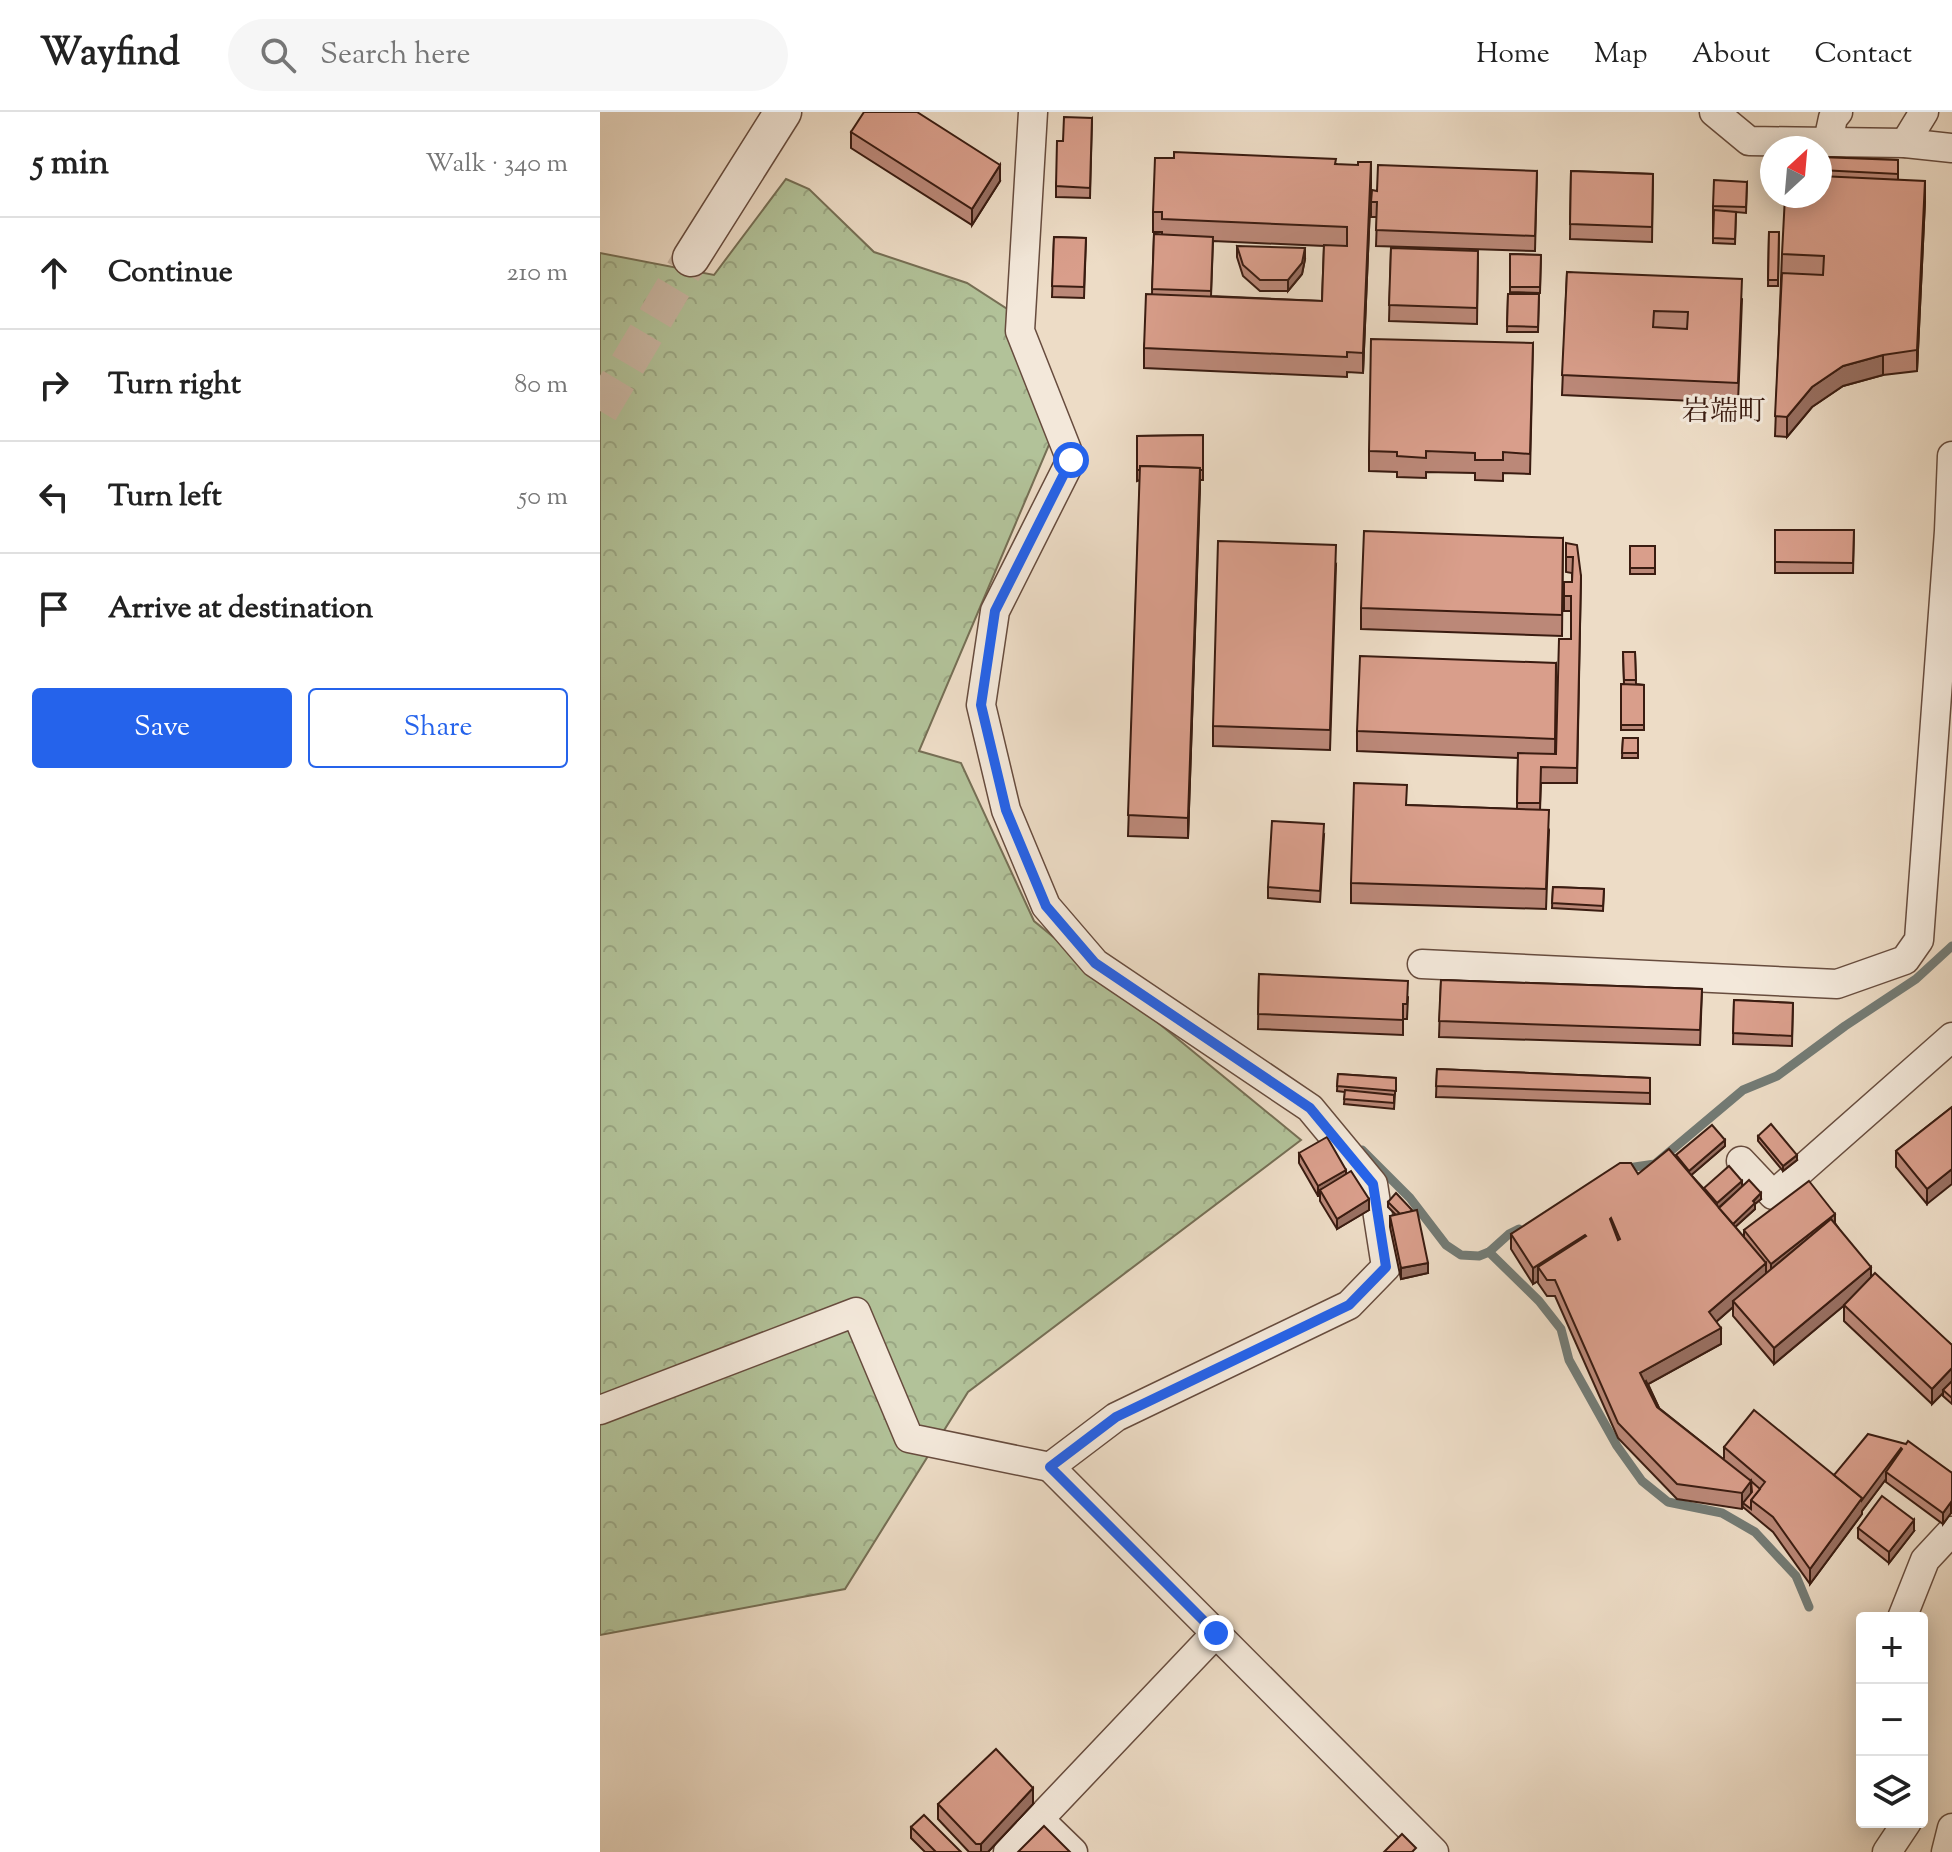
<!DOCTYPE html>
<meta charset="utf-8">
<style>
:root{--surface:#fff;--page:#f6f6f6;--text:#222;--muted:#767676;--line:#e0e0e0;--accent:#2563eb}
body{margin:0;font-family:"Sorts Mill Goudy","Noto Serif JP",serif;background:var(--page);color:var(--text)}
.controls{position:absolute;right:24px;bottom:24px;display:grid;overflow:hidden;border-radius:8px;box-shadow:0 4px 20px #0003}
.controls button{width:72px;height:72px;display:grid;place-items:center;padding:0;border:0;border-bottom:2px solid var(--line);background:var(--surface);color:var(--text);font:40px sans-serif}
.compass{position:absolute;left:1160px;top:24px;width:72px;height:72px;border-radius:50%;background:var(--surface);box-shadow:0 4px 20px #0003;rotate:26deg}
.stop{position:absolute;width:24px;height:24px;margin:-18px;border:6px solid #2563eb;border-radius:50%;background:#fff}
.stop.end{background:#2563eb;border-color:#fff;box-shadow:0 2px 8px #0008}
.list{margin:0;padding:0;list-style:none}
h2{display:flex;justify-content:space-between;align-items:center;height:104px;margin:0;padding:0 32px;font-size:34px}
h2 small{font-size:26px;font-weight:400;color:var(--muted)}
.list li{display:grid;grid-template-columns:52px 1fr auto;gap:24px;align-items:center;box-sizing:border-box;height:112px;padding:0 32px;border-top:2px solid var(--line)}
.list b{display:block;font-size:30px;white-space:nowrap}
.list em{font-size:26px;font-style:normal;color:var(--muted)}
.actions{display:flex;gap:16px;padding:24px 32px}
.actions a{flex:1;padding:18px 0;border:2px solid var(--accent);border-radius:8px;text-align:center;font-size:28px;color:var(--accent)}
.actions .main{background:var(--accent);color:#fff}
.icon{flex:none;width:44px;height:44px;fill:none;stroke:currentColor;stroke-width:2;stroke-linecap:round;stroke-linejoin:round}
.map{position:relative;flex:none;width:1352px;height:1740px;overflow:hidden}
header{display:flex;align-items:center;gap:48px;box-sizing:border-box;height:112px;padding:0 40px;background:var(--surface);border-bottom:2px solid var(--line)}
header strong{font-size:38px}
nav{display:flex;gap:44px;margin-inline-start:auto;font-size:28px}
.search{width:560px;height:72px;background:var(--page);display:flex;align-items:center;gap:20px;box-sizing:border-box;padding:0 28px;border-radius:44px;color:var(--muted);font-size:30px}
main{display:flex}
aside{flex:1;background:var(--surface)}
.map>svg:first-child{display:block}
.forest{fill:url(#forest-crowns);stroke:#766f55;stroke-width:2}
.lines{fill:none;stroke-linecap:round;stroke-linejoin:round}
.stream{stroke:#737b75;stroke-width:9}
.tertiary-tunnel{stroke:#c9b6a2;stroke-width:36;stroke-dasharray:36 18;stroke-linecap:butt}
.minor-casing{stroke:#674c3e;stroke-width:31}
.tertiary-casing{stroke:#674c3e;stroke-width:39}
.minor{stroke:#f3e8da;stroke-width:28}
.tertiary{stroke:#f3e8da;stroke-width:36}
.wall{fill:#bb8878;stroke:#3a1c11;stroke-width:2;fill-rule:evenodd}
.shaded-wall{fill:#986f61;stroke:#3a1c11;stroke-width:2}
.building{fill:#d99e8b;stroke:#3a1c11;stroke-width:2;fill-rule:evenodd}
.route{stroke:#2563eb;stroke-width:10}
.labels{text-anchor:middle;stroke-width:6;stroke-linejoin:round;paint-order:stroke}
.quarter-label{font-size:28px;fill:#3a1c11;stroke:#f3e8da}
</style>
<header>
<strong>Wayfind</strong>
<div class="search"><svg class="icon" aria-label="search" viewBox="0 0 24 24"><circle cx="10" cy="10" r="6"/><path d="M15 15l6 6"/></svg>Search here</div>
<nav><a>Home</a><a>Map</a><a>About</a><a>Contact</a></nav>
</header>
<main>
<aside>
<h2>5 min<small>Walk · 340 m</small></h2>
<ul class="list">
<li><svg class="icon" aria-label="ahead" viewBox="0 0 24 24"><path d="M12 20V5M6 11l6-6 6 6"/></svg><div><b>Continue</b></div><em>210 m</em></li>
<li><svg class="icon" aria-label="right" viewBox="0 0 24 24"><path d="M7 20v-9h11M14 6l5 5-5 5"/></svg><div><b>Turn right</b></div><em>80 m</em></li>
<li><svg class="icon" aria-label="left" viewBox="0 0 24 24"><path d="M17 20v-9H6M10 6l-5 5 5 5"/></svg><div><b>Turn left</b></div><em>50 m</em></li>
<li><svg class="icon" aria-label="arrive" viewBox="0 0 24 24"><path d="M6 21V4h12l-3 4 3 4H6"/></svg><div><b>Arrive at destination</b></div></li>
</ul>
<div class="actions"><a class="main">Save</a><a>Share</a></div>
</aside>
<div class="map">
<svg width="1352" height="1740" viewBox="0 0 1352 1740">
<defs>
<pattern id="forest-crowns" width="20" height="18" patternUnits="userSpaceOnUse" patternTransform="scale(2)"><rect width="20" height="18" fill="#b2c299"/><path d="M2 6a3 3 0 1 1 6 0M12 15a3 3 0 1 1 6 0" fill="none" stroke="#9aa683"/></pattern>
</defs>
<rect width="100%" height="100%" fill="#eddcc6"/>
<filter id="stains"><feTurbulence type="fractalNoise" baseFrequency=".0025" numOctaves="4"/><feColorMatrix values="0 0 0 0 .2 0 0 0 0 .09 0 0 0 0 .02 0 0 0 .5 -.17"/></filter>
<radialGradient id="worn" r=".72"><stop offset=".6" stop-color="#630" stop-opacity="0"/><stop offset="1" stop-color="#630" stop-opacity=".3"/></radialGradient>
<polygon class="forest" points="186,67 209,77 274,140 367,171 418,204 457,314 319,639 361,651 434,809 701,1028 368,1280 245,1477 0,1523 0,141 114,163"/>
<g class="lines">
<g class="stream">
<polyline points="762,1038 810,1086 846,1133 861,1143 879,1144 889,1140 909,1122 919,1117"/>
<polyline points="1021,1057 1055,1052 1143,978 1177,964 1245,914 1316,867 1352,834"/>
<polyline points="889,1140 939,1189 961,1217 969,1248 1017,1334 1042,1369 1068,1390 1122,1401 1155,1420 1196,1464 1209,1495"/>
</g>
<polyline class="tertiary-tunnel" points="0,299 91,146"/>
<g class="minor-casing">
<g id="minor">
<polyline points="433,0 420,219 471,348 395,499 381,593 406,698 446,794 495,851 710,996 773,1072 786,1155 749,1193 516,1305 450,1355 834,1740"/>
<polyline points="1114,0 1149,29 1305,31 1352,36"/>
<polyline points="1228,29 1233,6 1238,0"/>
<polyline points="1305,31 1324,0"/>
<polyline points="822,852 1237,872 1305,848 1319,828 1349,419 1352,344"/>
<polyline points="1141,1049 1173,1083 1352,925"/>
<polyline points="0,1298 256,1200 309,1326 450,1355"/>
<polyline points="1302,1506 1325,1448 1352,1419"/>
<polyline points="440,1708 473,1740"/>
<polyline points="408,1740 616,1521"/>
<polyline points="1287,1740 1307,1710"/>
<polyline points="1346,1740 1352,1716"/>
</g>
</g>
<g class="tertiary-casing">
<polyline id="tertiary" points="91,146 183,0"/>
</g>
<use href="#minor" class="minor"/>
<use href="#tertiary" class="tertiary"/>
</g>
<g class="wall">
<polygon points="492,6 490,86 456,85 456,74 463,29"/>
<polygon points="251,20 400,69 372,113 251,36"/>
<polygon points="1220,45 1298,48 1298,68 1325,89 1317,259 1283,263 1243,274 1212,295 1187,325 1175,324 1182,142 1220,84"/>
<path d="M736 52 771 70 763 261 747 260V265L544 256V236L552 182 554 122 562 123V120H553V100ZM613 129 724 134 722 189 611 184Z"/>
<polygon points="937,59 935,139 776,134 777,105 771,105 771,90 777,79"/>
<polygon points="971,59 1053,62 1052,130 970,127"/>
<polygon points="1147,70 1146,101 1136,100 1135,132 1113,131 1113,94"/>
<polygon points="1169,120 1179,120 1178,174 1168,174"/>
<polygon points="454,125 486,126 484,186 452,185"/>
<polygon points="637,134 705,147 702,162 688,179 660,179 643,164 637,145"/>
<polygon points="791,136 878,139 877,212 789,209"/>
<polygon points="910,142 941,143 940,181 910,180"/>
<polygon points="967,160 1142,187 1138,291 962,283"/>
<polygon points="908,182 939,182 938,220 907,220"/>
<polygon points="933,231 930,362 903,361 903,369 875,368 875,361 826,360 826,366 797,365 797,360 769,359 769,339"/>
<polygon points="603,323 603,368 600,368 588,726 528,724 540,368 537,369 537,324"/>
<polygon points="1175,418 1254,418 1253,461 1175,461"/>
<polygon points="963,426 962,524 761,517 761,496"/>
<polygon points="966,431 981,464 977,671 941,671 940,698 949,718 946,797 751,791 751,771 807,693 917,697 918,646 757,639 757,619 956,551 955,642 956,642 971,527 971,499 964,499 964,470 972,470 972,461 966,460"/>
<rect x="1030" y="434" width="25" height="28"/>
<polygon points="736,453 730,638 613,634 613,614"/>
<polygon points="1023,540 1035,540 1036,572 1044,573 1044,618 1021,618 1021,572 1024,572"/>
<polygon points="1023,626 1038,626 1038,646 1022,646"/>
<polygon points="724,723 720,790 668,786 668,775"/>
<polygon points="953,775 1004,777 1003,799 952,796"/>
<polygon points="659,862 808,885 807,907 803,907 803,923 658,917"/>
<polygon points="841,868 1102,877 1100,933 839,925"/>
<polygon points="1134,888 1193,891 1192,934 1133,932"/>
<polygon points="837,957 1050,966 1050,992 836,985"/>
<polygon points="738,962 796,966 794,997 744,992 745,980 737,979"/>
<polygon points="1352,995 1327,1092 1296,1055 1296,1039"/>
<polygon points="1158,1024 1197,1048 1183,1059 1158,1029"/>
<polygon points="1125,1034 1091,1063 1104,1077 1142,1074 1161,1087 1155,1092 1155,1097 1135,1115 1144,1126 1144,1118 1235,1111 1271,1165 1352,1233 1352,1292 1343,1284 1343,1281 1332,1292 1244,1209 1244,1193 1174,1252 1133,1204 1133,1195 1116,1210 1121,1232 1048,1272 1059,1296 1123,1347 1124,1346 1124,1335 1234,1363 1306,1332 1352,1361 1352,1401 1351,1401 1343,1412 1286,1370 1286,1367 1262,1399 1262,1402 1210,1472 1173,1420 1143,1395 1142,1397 1077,1387 1018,1326 955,1184 947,1184 938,1171 938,1169 933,1172 911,1137 911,1122 1076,1044"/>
<polygon points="699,1041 746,1062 769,1098 737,1117 720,1089 720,1084 718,1084 699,1051"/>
<polygon points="788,1090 812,1099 828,1161 801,1167 790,1115 790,1104 796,1103 788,1095"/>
<polygon points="1258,1416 1314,1419 1289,1451 1258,1426"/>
<polygon points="338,1692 433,1692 388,1740 369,1740 338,1707"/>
<polygon points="311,1715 361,1740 325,1740 311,1726"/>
</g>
<g class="shaded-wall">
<polygon points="771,50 771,70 763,261 763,241"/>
<polygon points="400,53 400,69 372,113 372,97"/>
<polygon points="1325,69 1325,89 1317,259 1317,238"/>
<polygon points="705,136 705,147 702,162 688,179 688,168"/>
<polygon points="1283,243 1283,263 1243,274 1212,295 1187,325 1187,305 1212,275 1243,254"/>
<polygon points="600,356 600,376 588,726 588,706"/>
<polygon points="1125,1028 1125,1034 1089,1065 1089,1059"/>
<polygon points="1197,1043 1197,1048 1183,1059 1183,1054"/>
<polygon points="1352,1057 1352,1072 1327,1092 1327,1077"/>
<polygon points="746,1058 746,1068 720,1078 720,1084 718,1084 718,1074"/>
<polygon points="1142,1069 1142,1075 1117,1097 1117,1091"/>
<polygon points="1161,1081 1161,1087 1155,1092 1155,1097 1133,1117 1133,1112"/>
<polygon points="769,1087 769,1098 737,1117 737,1107"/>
<polygon points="1235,1102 1235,1113 1171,1162 1171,1152"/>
<polygon points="985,1123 985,1138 938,1155 938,1169 933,1172 933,1156"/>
<polygon points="828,1151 828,1161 801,1167 801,1156"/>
<polygon points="1166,1151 1166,1167 1133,1189 1133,1195 1109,1216 1109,1200"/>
<polygon points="1271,1155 1271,1171 1174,1252 1174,1236"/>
<polygon points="1121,1216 1121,1232 1043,1275 1040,1261"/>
<polygon points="1352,1256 1352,1272 1343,1278 1343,1281 1332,1292 1332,1277"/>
<polygon points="1301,1336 1301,1346 1286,1360 1286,1367 1262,1399 1262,1402 1210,1472 1210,1457 1262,1386"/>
<polygon points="1151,1369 1151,1385 1143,1391 1142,1397 1142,1381"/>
<polygon points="1351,1390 1351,1401 1343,1412 1343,1401"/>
<polygon points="1314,1408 1314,1419 1289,1451 1289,1440"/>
<polygon points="433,1676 433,1692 388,1740 381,1740 381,1732"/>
</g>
<g class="building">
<polygon points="264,0 317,0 400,53 372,97 251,20"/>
<polygon points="464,5 492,6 490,76 456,74 457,29 463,29"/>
<polygon points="574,40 736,47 735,52 758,53 758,50 771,50 763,241 747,240 747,245 544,236 546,182 722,189 724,133 747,134 747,115 562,107 562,100 553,100 555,46 574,46"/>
<polygon points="1220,45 1298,48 1298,62 1220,58"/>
<polygon points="778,53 937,59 935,124 776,118 777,90 771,90 772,78 777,79"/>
<polygon points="971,59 1053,62 1052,115 970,112"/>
<polygon points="1220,64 1325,69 1317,238 1283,243 1243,254 1212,275 1187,305 1175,304 1182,161 1223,163 1224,144 1182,142 1185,84 1220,84"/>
<polygon points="1114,68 1147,70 1146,95 1113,94"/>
<polygon points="1114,98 1136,100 1135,127 1113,126"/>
<polygon points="1169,120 1179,120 1178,168 1168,168"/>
<polygon points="554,122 613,125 611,179 552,177"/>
<polygon points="454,125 486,126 484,175 452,174"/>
<polygon points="637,134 705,136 702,151 688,168 660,168 643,153"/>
<polygon points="791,136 878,139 877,196 789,193"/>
<polygon points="910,142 941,143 940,175 910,175"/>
<path d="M967 160 1142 167 1138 271 962 263ZM1054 199 1088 200 1087 217 1053 215Z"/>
<polygon points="908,182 939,182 938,215 907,214"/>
<polygon points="771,227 933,231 930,342 903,340 903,348 875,348 875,341 826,339 826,346 797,344 797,340 769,339"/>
<polygon points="603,323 603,358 600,358 600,356 540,354 540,358 537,358 537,324"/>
<polygon points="540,354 600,356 588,706 528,703"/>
<polygon points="1175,418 1254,418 1253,451 1175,450"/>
<polygon points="764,419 963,426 962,503 761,496"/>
<polygon points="618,429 736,433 730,618 613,614"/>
<polygon points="966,431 977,433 981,464 977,656 941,655 940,691 917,691 918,641 956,642 959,527 971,527 971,484 964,484 964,470 972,470 973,445 966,445"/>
<rect x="1030" y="434" width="25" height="22"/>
<polygon points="1023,540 1035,540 1036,568 1024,568"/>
<polygon points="760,544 956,551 955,627 757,619"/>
<polygon points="1021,572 1044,573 1044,613 1021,613"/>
<polygon points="1023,626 1038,626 1038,641 1022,641"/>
<polygon points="754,671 807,673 806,693 949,698 946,777 751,771"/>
<polygon points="672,709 724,712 720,779 668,775"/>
<polygon points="953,775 1004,777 1003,794 952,791"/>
<polygon points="659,862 808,869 807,892 803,892 803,908 658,902"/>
<polygon points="841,868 1102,877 1100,918 839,909"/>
<polygon points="1134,888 1193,891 1192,924 1133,921"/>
<polygon points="837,957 1050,966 1050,981 836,974"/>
<polygon points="738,962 796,966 796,979 737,974"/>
<polygon points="745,978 794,983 794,991 744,987"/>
<polygon points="1352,995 1352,1057 1327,1077 1296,1039"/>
<polygon points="1171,1012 1197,1043 1183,1054 1158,1024"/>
<polygon points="1112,1013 1125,1028 1089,1059 1076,1043"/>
<polygon points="727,1025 746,1058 718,1074 699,1041"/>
<path d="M1069 1037 1166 1151 1109 1200 1121 1216 1040 1261 1057 1295 1151 1369 1142 1381 1077 1372 1018 1311 955 1168H947L938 1155 986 1124 985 1123 933 1156 911 1122 1020 1051H1031L1038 1062ZM1011 1106 1020 1127 1018 1128 1010 1107Z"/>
<polygon points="1129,1054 1142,1069 1117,1091 1104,1076"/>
<polygon points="751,1059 769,1087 737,1107 720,1078"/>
<polygon points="1149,1068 1161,1081 1153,1089 1155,1091 1133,1112 1119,1096"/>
<polygon points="1209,1069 1235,1102 1171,1152 1144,1118"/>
<polygon points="796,1081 812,1098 810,1100 800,1102 788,1090"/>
<polygon points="817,1098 828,1151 801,1156 790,1104"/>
<polygon points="1231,1107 1271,1155 1174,1236 1133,1189"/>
<polygon points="1275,1161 1352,1233 1352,1256 1332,1277 1244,1193"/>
<polygon points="1046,1269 1059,1296 1045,1270"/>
<polygon points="1352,1269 1352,1286 1343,1278"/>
<polygon points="1154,1298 1262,1386 1210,1457 1173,1405 1151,1388 1165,1370 1124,1335"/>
<polygon points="1268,1322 1306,1332 1308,1329 1352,1361 1352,1391 1351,1390 1343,1401 1286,1360 1302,1337 1301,1336 1262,1388 1262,1386 1234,1363"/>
<polygon points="1151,1369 1160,1377 1151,1388 1151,1397 1143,1391 1152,1380"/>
<polygon points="1282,1384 1314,1408 1289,1440 1258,1416"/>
<polygon points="396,1637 433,1676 381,1732 376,1732 338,1692"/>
<polygon points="324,1703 361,1740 336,1740 311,1715"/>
<polygon points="444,1714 470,1740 418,1740"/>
<polygon points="802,1722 816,1736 812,1740 784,1740"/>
</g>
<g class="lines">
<polyline class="route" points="471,348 395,499 381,593 406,698 446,794 495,851 710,996 773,1072 786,1155 749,1193 516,1305 450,1355 616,1521"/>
</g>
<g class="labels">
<g class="quarter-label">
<text x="1124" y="308">岩端町</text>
</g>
</g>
<rect width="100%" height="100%" filter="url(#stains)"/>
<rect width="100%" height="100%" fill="url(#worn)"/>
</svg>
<div class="controls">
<button>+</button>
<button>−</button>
<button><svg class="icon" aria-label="layers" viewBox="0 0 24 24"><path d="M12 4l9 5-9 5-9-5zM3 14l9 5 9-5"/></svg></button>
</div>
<svg class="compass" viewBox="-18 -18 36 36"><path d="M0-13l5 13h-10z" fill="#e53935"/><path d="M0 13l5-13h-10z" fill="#767676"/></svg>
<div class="stop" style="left:471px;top:348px"></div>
<div class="stop end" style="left:616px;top:1521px"></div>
</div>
</main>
